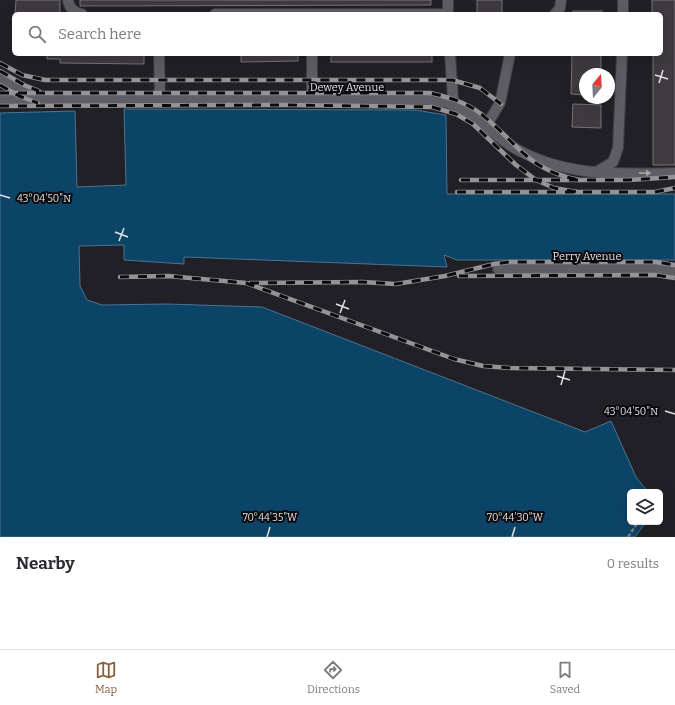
<!DOCTYPE html>
<meta charset="utf-8">
<style>
:root{--surface:#fff;--page:#f7f7f7;--text:#2b2b33;--muted:#7c7c81;--line:#e1e1e2;--accent:#88603e}
body{margin:0;font-family:Bitter,serif;background:var(--page);color:var(--text)}
.controls{position:absolute;right:12px;bottom:12px;display:grid;overflow:hidden;border-radius:6px;box-shadow:0 4px 16px #0002}
.controls button{width:36px;height:36px;display:grid;place-items:center;padding:0;border:0;border-bottom:1px solid var(--line);background:var(--surface);color:var(--text);font:20px sans-serif}
.compass{position:absolute;left:579px;top:68px;width:36px;height:36px;border-radius:50%;background:var(--surface);box-shadow:0 4px 16px #0002;rotate:18deg}
.list{margin:0;padding:0;list-style:none}
h2{display:flex;justify-content:space-between;align-items:center;height:52px;margin:0;padding:0 16px;font-size:17px}
h2 small{font-size:13px;font-weight:400;color:var(--muted)}
.icon{flex:none;width:22px;height:22px;fill:none;stroke:currentColor;stroke-width:2;stroke-linecap:round;stroke-linejoin:round}
.map{position:relative;flex:none;width:675px;height:537px;overflow:hidden}
.search{position:absolute;background:var(--surface);box-shadow:0 4px 16px #0002;left:12px;right:12px;top:12px;height:44px;display:flex;align-items:center;gap:10px;box-sizing:border-box;padding:0 14px;border-radius:6px;color:var(--muted);font-size:15px}
.sheet{height:112px;background:var(--surface)}
nav{display:flex;justify-content:space-around;align-items:center;box-sizing:border-box;height:56px;border-top:1px solid var(--line);background:var(--surface);font-size:11px;color:var(--muted)}
nav a{display:grid;justify-items:center;gap:2px}
nav .on{color:var(--accent)}
.map>svg:first-child{display:block}
.water{fill:#0c4468;stroke:#4c738d}
.building{fill:#3e3a3f;stroke:#767278}
.lines{fill:none;stroke-linecap:round;stroke-linejoin:round}
.minor-casing{stroke:#3e3d42;stroke-width:12}
.path{stroke:#7f7e84;stroke-width:2.5;stroke-dasharray:4 2;stroke-linecap:butt}
.minor{stroke:#5e5d63;stroke-width:10}
.rail-casing{stroke:#949398;stroke-width:4.5}
.rail{stroke:#0b0b0d;stroke-width:3;stroke-dasharray:9;stroke-linecap:butt}
.oneway{fill:#a6a5aa}
.ticks{fill:none;stroke:#e1e0e4;stroke-width:1.5}
.labels{text-anchor:middle;stroke-width:4;stroke-linejoin:round;paint-order:stroke}
.street-label{font-size:11px;fill:#e1e0e4;stroke:#0b0b0d}
.ticks-label{font-size:10px;text-anchor:middle;fill:#e1e0e4;stroke:#0b0b0d;stroke-width:4;stroke-linejoin:round;paint-order:stroke}
</style>
<div class="map">
<svg width="675" height="537" viewBox="0 0 675 537">
<rect width="100%" height="100%" fill="#212026"/>
<polygon class="water" points="124,109 415,110 446,115 447,194 675,194 675,260 457,260 444,255 447,267 184,257 184,264 124,260 124,245 79,246 80,286 87,300 102,305 167,304 262,307 585,432 611,421 636,477 648,492 630,492 630,522 646,522 635,537 0,537 0,113 75,111 77,187 126,185"/>
<g class="building">
<polygon points="16,0 60,0 60,14 15,14"/>
<polygon points="80,0 431,0 431,5 80,6"/>
<rect x="477" y="0" width="25" height="14"/>
<polygon points="652,0 675,0 675,165 653,165 653,54 661,54 661,14 652,14"/>
<rect x="573" y="11" width="29" height="3"/>
<polygon points="47,54 144,54 144,64 60,63 60,59 47,59"/>
<polygon points="241,54 298,54 298,61 241,62"/>
<rect x="331" y="54" width="101" height="8"/>
<polygon points="572,54 601,54 601,74 585,74 585,95 571,94"/>
<polygon points="573,104 601,105 601,128 572,127"/>
</g>
<g class="lines">
<g class="minor-casing">
<g id="minor">
<path d="M68 0C69 8 74 13 82 14"/>
<polyline points="448,0 448,13"/>
<polyline points="215,14 448,14"/>
<polyline points="555,14 560,8 561,0"/>
<polyline points="623,14 623,0"/>
<polyline points="159,54 160,100"/>
<polyline points="450,54 453,99 456,106"/>
<polyline points="0,78 23,90 40,97"/>
<path d="M0 99H427C437 101 447 102 456 106 479 117 495 138 518 150 567 177 620 174 675 173"/>
<polyline points="312,99 312,54"/>
<polyline points="486,126 500,103 510,54"/>
<polyline points="598,171 613,162 618,148 622,54"/>
<polyline points="498,269 655,268 675,271"/>
</g>
</g>
<polyline class="path" points="628,537 638,522"/>
<use href="#minor" class="minor"/>
<g class="rail-casing">
<g id="rail">
<polyline points="0,63 22,75 45,80 452,80 480,88 501,104"/>
<polyline points="0,71 24,85 39,91"/>
<polyline points="0,85 19,96 38,103"/>
<path d="M0 93H430C448 97 466 102 481 114 518 143 527 170 579 180"/>
<polyline points="0,106 288,105 432,107 456,114 473,124 516,165 536,180 554,188 577,192"/>
<polyline points="461,180 629,180 675,177"/>
<polyline points="457,192 655,192 675,188"/>
<polyline points="459,276 655,275 675,278"/>
<polyline points="120,277 168,276 246,283 454,359 483,366 510,368 675,370"/>
<polyline points="250,283 362,282 396,284 445,276 494,264 509,262 656,262 675,265"/>
</g>
</g>
<use href="#rail" class="rail"/>
</g>
<defs><path id="oneway-solid" d="M-6-.8H1V-3.2L6.5 0L1 3.2V.8H-6Z"/></defs>
<use class="oneway" href="#oneway-solid" transform="translate(645 173) rotate(-1)"/>
<path class="ticks" d="M655 75 668 79M659 83 663 70M0 195 10 198M115 232 128 237M119 241 124 228M336 304 349 309M340 313 345 300M557 376 570 380M561 385 565 371M665 411 675 414M267 537 270 527M512 537 515 527"/>
<g class="labels">
<g class="street-label">
<text x="347" y="91">Dewey Avenue</text>
<text x="587" y="260">Perry Avenue</text>
</g>
</g>
<g class="ticks-label">
<text x="44" y="202">43°04'50"N</text>
<text x="631" y="415">43°04'50"N</text>
<text x="270" y="521">70°44'35"W</text>
<text x="515" y="521">70°44'30"W</text>
</g>
</svg>
<div class="controls">
<button><svg class="icon" aria-label="layers" viewBox="0 0 24 24"><path d="M12 4l9 5-9 5-9-5zM3 14l9 5 9-5"/></svg></button>
</div>
<svg class="compass" viewBox="-18 -18 36 36"><path d="M0-13l5 13h-10z" fill="#e53935"/><path d="M0 13l5-13h-10z" fill="#7c7c81"/></svg>
<div class="search"><svg class="icon" aria-label="search" viewBox="0 0 24 24"><circle cx="10" cy="10" r="6"/><path d="M15 15l6 6"/></svg>Search here</div>
</div>
<section class="sheet">
<h2>Nearby<small>0 results</small></h2>
<ul class="list">
</ul>
</section>
<nav>
<a class="on"><svg class="icon" aria-label="map" viewBox="0 0 24 24"><path d="M3 6l6-2 6 2 6-2v14l-6 2-6-2-6 2zM9 4v14M15 6v14"/></svg>Map</a>
<a><svg class="icon" aria-label="directions" viewBox="0 0 24 24"><path d="M12 3l9 9-9 9-9-9zM9 14v-3h6M13 9l2 2-2 2"/></svg>Directions</a>
<a><svg class="icon" aria-label="saved" viewBox="0 0 24 24"><path d="M7 4h10v16l-5-4-5 4z"/></svg>Saved</a>
</nav>
